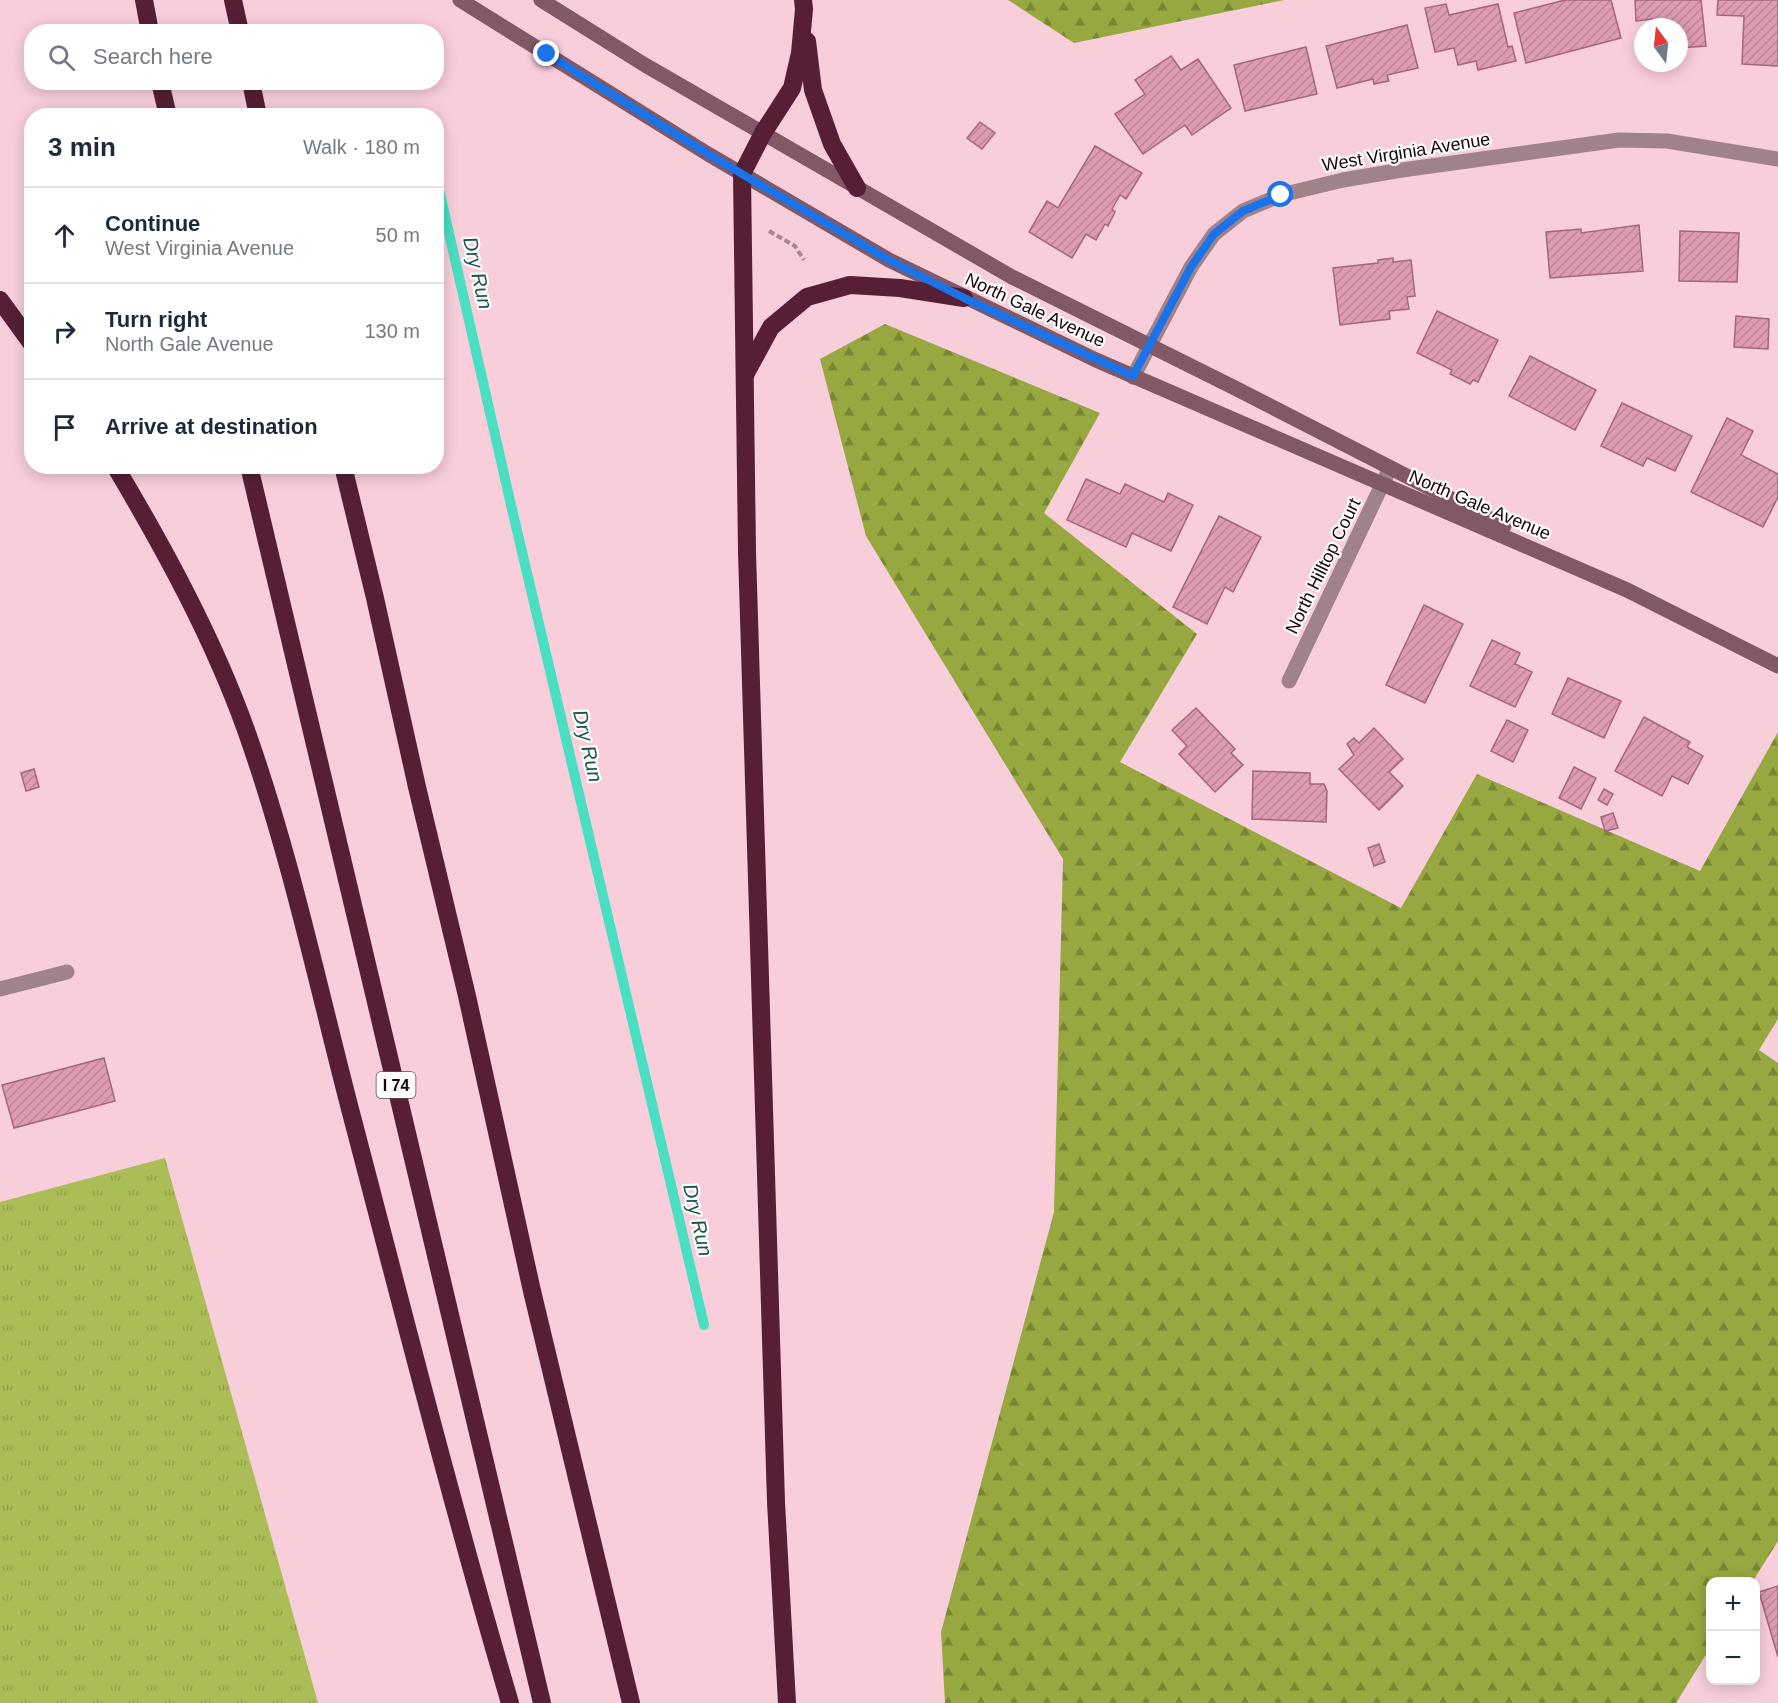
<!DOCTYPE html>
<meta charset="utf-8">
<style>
:root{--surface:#fff;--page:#f2f2f3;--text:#1f2937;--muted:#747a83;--line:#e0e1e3}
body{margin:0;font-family:Helvetica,sans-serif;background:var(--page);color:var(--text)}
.controls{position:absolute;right:18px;bottom:18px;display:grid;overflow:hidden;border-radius:12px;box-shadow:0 3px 15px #0003}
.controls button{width:54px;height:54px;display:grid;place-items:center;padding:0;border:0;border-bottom:2px solid var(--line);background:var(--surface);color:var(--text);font:30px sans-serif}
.compass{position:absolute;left:1634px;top:18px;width:54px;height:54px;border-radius:50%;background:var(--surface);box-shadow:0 3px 15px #0003;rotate:345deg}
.stop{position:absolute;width:18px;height:18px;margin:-14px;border:4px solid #1a73e8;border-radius:50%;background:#fff}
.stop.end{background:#1a73e8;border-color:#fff;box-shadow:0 2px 6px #0008}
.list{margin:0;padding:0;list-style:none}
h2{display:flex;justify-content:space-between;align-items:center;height:78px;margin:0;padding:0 24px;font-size:26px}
h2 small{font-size:20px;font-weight:400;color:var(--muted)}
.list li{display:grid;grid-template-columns:39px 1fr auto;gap:18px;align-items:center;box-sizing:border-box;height:96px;padding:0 24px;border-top:2px solid var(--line)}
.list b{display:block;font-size:22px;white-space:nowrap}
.list p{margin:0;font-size:20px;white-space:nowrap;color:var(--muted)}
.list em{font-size:20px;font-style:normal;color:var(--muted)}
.icon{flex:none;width:33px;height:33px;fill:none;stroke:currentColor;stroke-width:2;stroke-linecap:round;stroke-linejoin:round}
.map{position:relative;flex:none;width:1778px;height:1703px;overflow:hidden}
.search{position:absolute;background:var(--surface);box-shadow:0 3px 15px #0003;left:24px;top:24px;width:420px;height:66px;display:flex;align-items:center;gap:15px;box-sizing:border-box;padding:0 21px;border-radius:24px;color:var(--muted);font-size:22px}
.panel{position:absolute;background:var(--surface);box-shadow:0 3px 15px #0003;left:24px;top:108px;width:420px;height:366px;border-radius:24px}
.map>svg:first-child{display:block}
.grass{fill:url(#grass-tufts)}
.forest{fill:url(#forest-firs)}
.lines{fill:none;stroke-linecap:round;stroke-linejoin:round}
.stream{stroke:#4adec3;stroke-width:10}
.building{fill:url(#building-hatch);stroke:#a4667b;stroke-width:1.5}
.path{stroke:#a88690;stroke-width:4;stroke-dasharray:6 3;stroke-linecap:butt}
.minor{stroke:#a0828b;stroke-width:15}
.secondary{stroke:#815865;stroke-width:15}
.motorway{stroke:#561f35;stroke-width:18}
.route{stroke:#1a73e8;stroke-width:8}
.labels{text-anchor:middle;stroke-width:4.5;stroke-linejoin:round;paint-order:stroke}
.shield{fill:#fcfcfc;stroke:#5c4e53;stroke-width:1.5}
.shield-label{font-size:16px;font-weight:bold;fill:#18040b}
.street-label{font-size:18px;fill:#18040b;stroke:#fcfcfc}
.water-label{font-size:20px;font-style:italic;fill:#19554a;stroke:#fcfcfc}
</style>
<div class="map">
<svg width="1778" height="1703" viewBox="0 0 1778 1703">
<defs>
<pattern id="grass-tufts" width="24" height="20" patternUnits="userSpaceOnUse" patternTransform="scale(1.5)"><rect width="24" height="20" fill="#abbd57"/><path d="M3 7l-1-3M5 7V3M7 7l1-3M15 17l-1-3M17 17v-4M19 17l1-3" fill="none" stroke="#92a14a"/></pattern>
<pattern id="forest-firs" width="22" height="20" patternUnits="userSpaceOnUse" patternTransform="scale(1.5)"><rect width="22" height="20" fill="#96a83f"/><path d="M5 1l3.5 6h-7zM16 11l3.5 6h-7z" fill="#798733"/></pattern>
<pattern id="building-hatch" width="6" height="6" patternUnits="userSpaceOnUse" patternTransform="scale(1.5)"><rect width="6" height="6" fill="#de9cb2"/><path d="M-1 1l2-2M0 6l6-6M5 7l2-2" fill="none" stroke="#be8598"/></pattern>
</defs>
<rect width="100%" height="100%" fill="#f8cedb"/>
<polygon class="grass" points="165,1158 318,1703 0,1703 0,1202"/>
<g class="forest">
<polygon points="1008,0 1284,0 1074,43"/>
<polygon points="885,324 1100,413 1044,513 1197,634 1120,762 1401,908 1477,774 1700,871 1778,732 1778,1019 1759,1050 1778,1063 1778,1541 1753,1581 1710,1582 1710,1648 1676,1703 945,1703 941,1632 1054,1212 1063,859 866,536 820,359"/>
</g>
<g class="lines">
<polyline class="stream" points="436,176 511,505 704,1325"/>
</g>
<g class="building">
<polygon points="1565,0 1611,0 1621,38 1526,63 1514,13"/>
<polygon points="1635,0 1701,0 1706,46 1679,48 1679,27 1654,27 1653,19 1636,21"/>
<polygon points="1718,0 1778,0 1778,66 1742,64 1744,16 1717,15"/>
<polygon points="1446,4 1449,15 1498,4 1508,47 1512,46 1516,61 1478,70 1476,61 1458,65 1454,48 1435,52 1425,8"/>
<polygon points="1407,25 1418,68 1387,75 1389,81 1374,84 1373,79 1337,88 1326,46"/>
<polygon points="1306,47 1317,94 1245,111 1234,65"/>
<polygon points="1171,56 1181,70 1198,59 1231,108 1192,135 1185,125 1143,154 1115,114 1145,94 1135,80"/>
<polygon points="980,122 995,133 982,149 967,138"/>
<polygon points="1095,146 1142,173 1126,199 1120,195 1112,209 1115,212 1108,226 1105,224 1096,240 1086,234 1072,258 1029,232 1047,201 1058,208"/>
<polygon points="1639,225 1643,271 1550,278 1546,232 1581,229 1581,233"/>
<polygon points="1680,231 1739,233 1737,282 1679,281"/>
<polygon points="1393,258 1393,262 1411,260 1415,296 1407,297 1409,309 1389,311 1390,319 1340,325 1333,268 1378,263 1378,260"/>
<polygon points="1437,311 1498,340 1478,382 1473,380 1470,384 1450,374 1452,370 1417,353"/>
<polygon points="1736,316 1769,319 1768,349 1734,347"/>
<polygon points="1530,356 1596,390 1575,430 1509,396"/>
<polygon points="1622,403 1692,436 1675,471 1647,458 1643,466 1601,446"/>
<polygon points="1727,418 1753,431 1741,455 1778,474 1778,497 1763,527 1691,492"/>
<polygon points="1086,479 1120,494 1125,484 1164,502 1168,493 1193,505 1171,551 1132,533 1126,547 1067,520"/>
<polygon points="1219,516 1261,537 1233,592 1225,587 1207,624 1173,607"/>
<polygon points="1424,605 1463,624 1425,703 1386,685"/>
<polygon points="1492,640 1520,653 1515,664 1532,672 1515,707 1470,686"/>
<polygon points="1568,678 1621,701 1604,738 1552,714"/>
<polygon points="1196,708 1235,749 1231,753 1243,765 1215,792 1179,754 1187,746 1172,730"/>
<polygon points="1644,717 1690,742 1687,747 1703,756 1688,784 1672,776 1662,796 1615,771"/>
<polygon points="1507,720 1528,730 1513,762 1491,751"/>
<polygon points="1374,728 1403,759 1389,772 1403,786 1379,810 1339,769 1354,755 1347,744 1354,738 1359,743"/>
<polygon points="1574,767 1596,778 1581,809 1559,798"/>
<polygon points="34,769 39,787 26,791 21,773"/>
<polygon points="1253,771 1310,773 1310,784 1324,784 1327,791 1326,822 1252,819"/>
<polygon points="1604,789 1613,794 1607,805 1598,800"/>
<polygon points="1613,813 1618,828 1605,831 1601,817"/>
<polygon points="1379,844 1385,862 1374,866 1368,848"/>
<polygon points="104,1058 115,1101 14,1128 2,1085"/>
<polygon points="1778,1586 1778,1657 1759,1592"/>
</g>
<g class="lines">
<polyline class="path" points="769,231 795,246 804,260"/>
<g class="minor">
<polyline points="1133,377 1191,267 1214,234 1243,211 1281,195 1343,180 1402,170 1619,140 1667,141 1778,159"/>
<polyline points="1289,681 1390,468"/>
<polyline points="0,989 67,972"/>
</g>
<g class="secondary">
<polyline points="460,0 708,154 889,260 1096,360 1627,590 1778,666"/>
<polyline points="541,0 645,65 1012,277 1235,388 1504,526"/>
</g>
<g class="motorway">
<polyline points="144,0 150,32"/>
<polyline points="233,0 240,32"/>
<polyline points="807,41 813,90 832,144 857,188"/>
<polyline points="160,82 168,116"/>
<polyline points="251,82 258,116"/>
<polyline points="0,300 32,344"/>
<polyline points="746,373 771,327 807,297 850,285 900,288 964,298"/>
<path d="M115 466C165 550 213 638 246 730 290 854 317 982 350 1109 402 1307 452 1506 510 1703"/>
<polyline points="249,466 542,1703"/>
<polyline points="343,466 375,598 417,787 467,996 532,1291 631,1703"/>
<polyline points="787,1703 776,1502 747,552 742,174 763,133 792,88 800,53 804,9 803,0"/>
</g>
</g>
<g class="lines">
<polyline class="route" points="547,54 708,154 889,260 964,298 1133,376 1191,267 1214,234 1243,211 1281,195"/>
</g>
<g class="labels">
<rect class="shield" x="376.5" y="1072" width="39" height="26" rx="4.5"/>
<g class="shield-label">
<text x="396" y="1091">I 74</text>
</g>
<g class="street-label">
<text transform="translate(1406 152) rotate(-9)" y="6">West Virginia Avenue</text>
<text transform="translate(1035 310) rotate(25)" y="6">North Gale Avenue</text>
<text transform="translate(1480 505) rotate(23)" y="6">North Gale Avenue</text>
<text transform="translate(1323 566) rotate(-64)" y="6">North Hilltop Court</text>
</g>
<g class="water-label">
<text transform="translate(478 273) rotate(77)" y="7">Dry Run</text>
<text transform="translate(588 746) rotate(77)" y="7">Dry Run</text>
<text transform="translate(698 1220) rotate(77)" y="7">Dry Run</text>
</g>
</g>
</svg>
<div class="controls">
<button>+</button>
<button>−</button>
</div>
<svg class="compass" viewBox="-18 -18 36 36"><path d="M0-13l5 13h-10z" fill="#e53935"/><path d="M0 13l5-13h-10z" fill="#747a83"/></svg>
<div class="stop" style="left:1281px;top:195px"></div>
<div class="stop end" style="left:547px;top:54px"></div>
<div class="search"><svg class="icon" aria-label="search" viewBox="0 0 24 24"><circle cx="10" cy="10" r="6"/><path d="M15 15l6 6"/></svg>Search here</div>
<section class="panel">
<h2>3 min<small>Walk · 180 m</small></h2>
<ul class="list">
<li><svg class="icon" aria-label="ahead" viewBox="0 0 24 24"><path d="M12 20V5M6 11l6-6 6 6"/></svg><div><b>Continue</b><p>West Virginia Avenue</p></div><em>50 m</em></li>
<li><svg class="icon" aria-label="right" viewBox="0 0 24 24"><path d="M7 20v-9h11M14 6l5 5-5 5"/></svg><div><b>Turn right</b><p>North Gale Avenue</p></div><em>130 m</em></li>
<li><svg class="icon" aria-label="arrive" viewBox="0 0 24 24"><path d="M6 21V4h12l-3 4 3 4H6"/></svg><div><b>Arrive at destination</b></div></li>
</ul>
</section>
</div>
